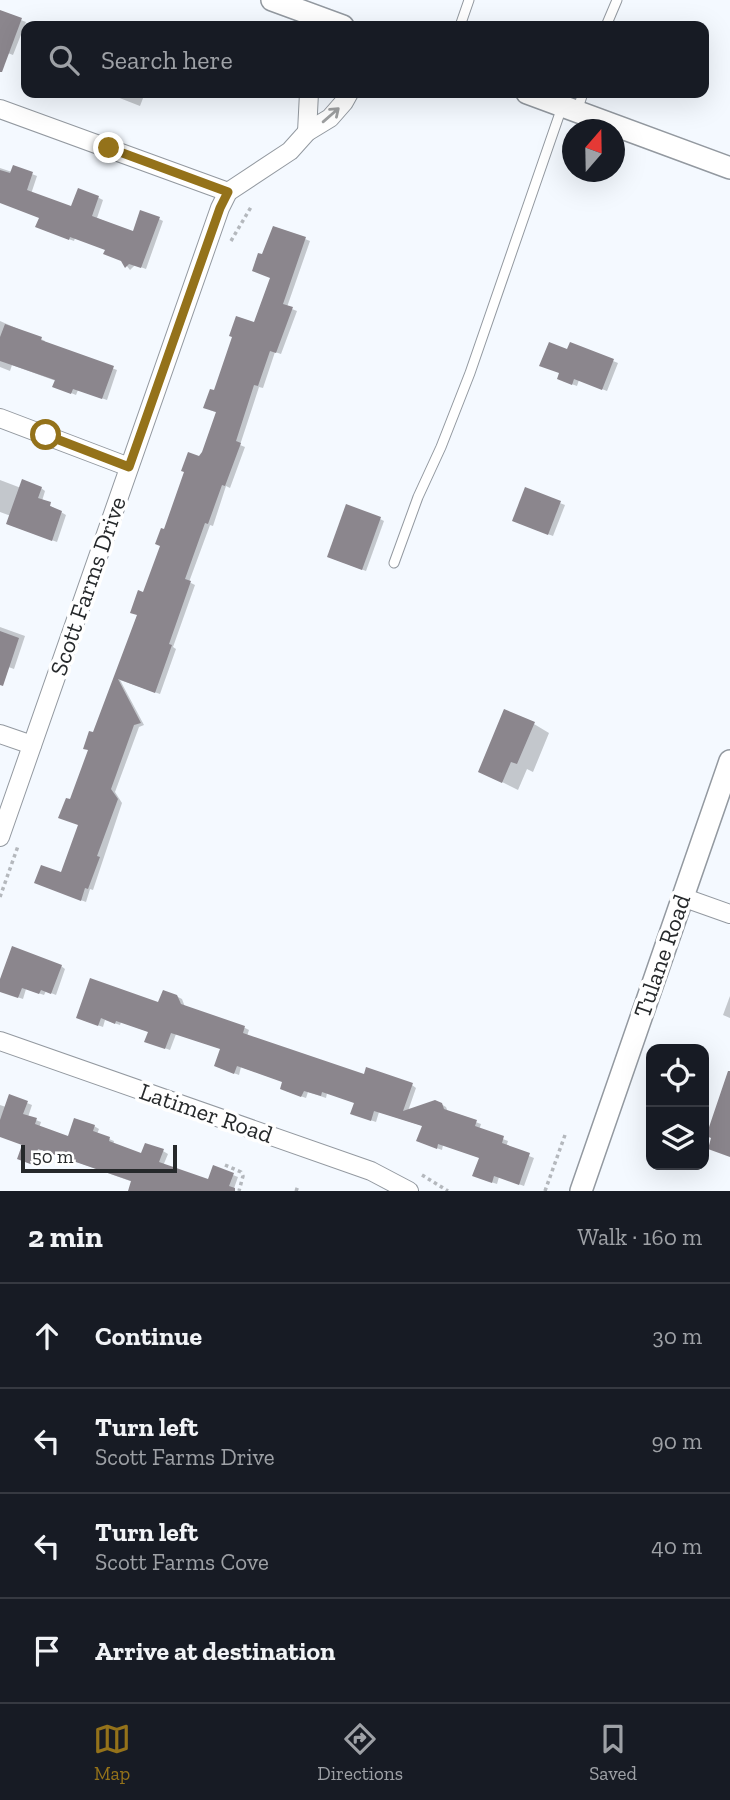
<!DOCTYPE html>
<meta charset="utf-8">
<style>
:root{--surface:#171b24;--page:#242831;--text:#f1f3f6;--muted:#9ea1a6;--line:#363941;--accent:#94721a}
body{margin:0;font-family:"Zilla Slab",serif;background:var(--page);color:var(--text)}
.controls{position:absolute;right:21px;bottom:21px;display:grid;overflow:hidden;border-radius:14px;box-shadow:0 7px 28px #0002}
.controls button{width:63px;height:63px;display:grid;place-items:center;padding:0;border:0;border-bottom:2px solid var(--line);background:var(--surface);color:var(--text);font:35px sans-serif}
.compass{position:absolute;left:562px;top:119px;width:63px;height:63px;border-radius:50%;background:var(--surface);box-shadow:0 7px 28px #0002;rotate:20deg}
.scale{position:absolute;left:21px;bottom:18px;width:156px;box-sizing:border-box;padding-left:7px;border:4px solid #26292b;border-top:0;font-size:19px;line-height:24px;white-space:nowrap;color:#26292b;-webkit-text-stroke:5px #fff;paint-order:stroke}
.stop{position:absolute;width:21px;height:21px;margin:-16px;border:5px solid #94721a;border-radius:50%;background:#fff}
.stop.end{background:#94721a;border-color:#fff;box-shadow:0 2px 7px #0008}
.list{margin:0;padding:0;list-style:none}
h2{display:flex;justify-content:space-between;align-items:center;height:91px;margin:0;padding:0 28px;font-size:30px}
h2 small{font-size:23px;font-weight:400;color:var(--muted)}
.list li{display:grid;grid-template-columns:46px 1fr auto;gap:21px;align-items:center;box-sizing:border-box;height:105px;padding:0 28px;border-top:2px solid var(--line)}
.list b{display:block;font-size:26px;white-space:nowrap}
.list p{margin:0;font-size:23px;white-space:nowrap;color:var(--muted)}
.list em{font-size:23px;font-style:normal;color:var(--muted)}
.icon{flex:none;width:38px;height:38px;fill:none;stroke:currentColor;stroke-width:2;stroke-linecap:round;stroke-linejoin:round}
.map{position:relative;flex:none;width:730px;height:1191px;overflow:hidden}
.search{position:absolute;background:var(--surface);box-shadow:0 7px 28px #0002;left:21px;right:21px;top:21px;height:77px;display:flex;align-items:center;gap:18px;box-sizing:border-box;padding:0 24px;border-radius:14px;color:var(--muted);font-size:26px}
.sheet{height:511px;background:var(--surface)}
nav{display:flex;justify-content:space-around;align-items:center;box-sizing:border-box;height:98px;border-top:2px solid var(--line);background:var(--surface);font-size:19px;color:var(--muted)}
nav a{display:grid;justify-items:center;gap:4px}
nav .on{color:var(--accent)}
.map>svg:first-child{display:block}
.shadow{fill:#0003}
.building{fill:#8b868d}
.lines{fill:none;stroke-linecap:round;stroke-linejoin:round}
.service-casing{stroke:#9399a0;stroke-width:11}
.minor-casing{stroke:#9399a0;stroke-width:20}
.tertiary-casing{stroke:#9399a0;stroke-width:24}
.path{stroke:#b4b8bd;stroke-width:3.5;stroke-dasharray:3.5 3.5;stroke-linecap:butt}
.service{stroke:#fff;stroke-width:9}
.minor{stroke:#fff;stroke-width:18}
.tertiary{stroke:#fff;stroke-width:21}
.oneway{stroke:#9d9fa0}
.route{stroke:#94721a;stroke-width:9}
.labels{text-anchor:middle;stroke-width:7;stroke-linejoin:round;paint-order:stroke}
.street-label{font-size:24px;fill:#26292b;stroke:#fff}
</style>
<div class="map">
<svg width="730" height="1191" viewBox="0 0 730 1191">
<rect width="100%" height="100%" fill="#f4f9ff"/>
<g class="shadow">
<polygon points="0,12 26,22 13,55 0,50"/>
<polygon points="118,93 145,93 140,106 117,97"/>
<polygon points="14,167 37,176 31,194 72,209 79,191 99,198 103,200 97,218 134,233 159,219 163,221 146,269 135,265 130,270 123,261 107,250 75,238 74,241 42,229 41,218 0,202 0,168 12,172"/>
<polygon points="305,239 310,241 287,307 297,311 281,354 275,352 263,388 259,387 240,445 245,447 230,488 226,486 213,526 210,525 189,582 195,585 173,647 176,649 160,694 120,680 144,725 139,727 115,792 122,803 93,890 90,889 86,902 41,885 62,874 80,825 71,801 162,546 165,531 203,452 218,413 210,410 215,393"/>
<polygon points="0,321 41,339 45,341 45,343 117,370 107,400 78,390 76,395 59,388 56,381 12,365 10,371 0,367"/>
<polygon points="571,344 618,363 607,391 579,380 577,386 563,381"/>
<polygon points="0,480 21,488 41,488 45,491 42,501 66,515 57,542 13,526 11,516 0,512"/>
<polygon points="526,490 565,505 553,536 519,523"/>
<polygon points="380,519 384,521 366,571 334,559"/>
<polygon points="0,627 25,636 14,669 0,664"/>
<polygon points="534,724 549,733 533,772 527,769 518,790 480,771"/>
<polygon points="61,966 65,969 56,995 46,991 44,995 26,989 23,999 0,991 0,984"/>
<polygon points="176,996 182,999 185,1007 245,1028 249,1030 247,1036 365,1076 412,1085 416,1088 408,1111 441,1104 446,1107 448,1112 481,1124 479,1130 508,1141 506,1147 534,1158 524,1186 499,1177 497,1184 479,1178 481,1158 443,1145 442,1150 423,1143 423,1126 379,1112 376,1122 356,1115 356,1103 327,1093 326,1098 308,1092 306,1098 286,1091 284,1082 241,1067 239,1075 220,1068 222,1049 176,1034 170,1050 151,1043 149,1032 121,1022 120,1025 105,1020 103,1027 83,1020 159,1004"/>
<polygon points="730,996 730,1018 723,1015"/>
<polygon points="27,1103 32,1105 28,1117 41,1122 39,1128 69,1139 94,1126 99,1129 97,1134 114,1141 113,1145 142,1155 146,1145 163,1151 168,1154 163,1166 209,1181 233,1175 238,1177 233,1191 132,1191 133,1182 43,1150 37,1166 23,1161 24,1145 0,1136 0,1105 6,1107"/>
</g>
<g class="building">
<polygon points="0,10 22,18 2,72 0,72"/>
<polygon points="13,165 33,172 27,190 71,206 78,188 99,196 92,216 133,231 140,210 160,217 141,268 129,264 125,268 121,261 103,254 105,250 70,237 69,240 35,227 39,218 0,203 0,170 10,173"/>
<polygon points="273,226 306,237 283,304 293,307 276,353 270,351 258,386 254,385 236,441 241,443 225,486 222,485 208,524 205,523 185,579 191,581 169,644 172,645 155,693 118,679 141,723 134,725 111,789 118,799 97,856 100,857 88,889 85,888 81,901 34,883 41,865 61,872 78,825 58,818 66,798 70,799 88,750 83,749 89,731 93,732 137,615 130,613 138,590 143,592 160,546 155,544 161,528 164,529 184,472 181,471 188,452 199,456 202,452 216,412 203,408 210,389 214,390 232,337 229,336 236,316 254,322 270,278 252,271 258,253 262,254"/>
<polygon points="5,324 42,337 41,340 114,366 102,399 73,389 71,394 52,387 55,380 0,361 0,337"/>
<polygon points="549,342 567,349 570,342 614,359 602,390 574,379 572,385 557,379 559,373 539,366"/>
<polygon points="22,479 42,487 38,498 51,502 50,506 62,511 52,541 6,524"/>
<polygon points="525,487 561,501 548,535 512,521"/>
<polygon points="346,504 381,517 362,570 327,557"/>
<polygon points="0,631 19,638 3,686 0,685"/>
<polygon points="504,709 535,722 517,764 511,762 502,783 478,772"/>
<polygon points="12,946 62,965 51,994 41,990 39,994 22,988 18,998 0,992 0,979"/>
<polygon points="90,978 158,1002 163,990 177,995 181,1004 245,1026 243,1033 364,1074 366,1067 413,1083 403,1111 435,1100 442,1103 444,1109 477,1120 475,1126 504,1136 502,1143 530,1153 519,1185 494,1176 492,1183 472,1176 479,1158 438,1144 437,1149 416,1141 422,1126 374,1111 371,1121 350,1114 354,1103 322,1092 321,1096 304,1091 301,1097 280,1089 282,1082 237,1066 234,1074 214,1066 220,1049 171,1033 165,1049 144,1042 148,1032 116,1021 115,1024 101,1018 98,1026 76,1018"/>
<polygon points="728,1071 730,1071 730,1157 708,1149 711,1138 706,1136"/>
<polygon points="9,1094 28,1101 23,1114 37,1118 35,1124 68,1136 74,1118 95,1125 93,1131 110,1137 109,1141 141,1153 145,1143 164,1149 159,1162 208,1179 213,1165 234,1173 229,1186 235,1188 235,1191 128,1191 131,1181 38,1149 33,1165 17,1159 22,1145 0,1137 0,1120"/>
</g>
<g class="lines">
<g class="service-casing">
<g id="service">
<polyline points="460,26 469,0"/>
<polyline points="606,26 617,0"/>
<polyline points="577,111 583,93"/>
<polyline points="394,563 418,497 441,447 470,373 562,107"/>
</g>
</g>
<g class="minor-casing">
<g id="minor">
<polyline points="0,109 228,192"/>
<polyline points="307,132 309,93"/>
<polyline points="0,418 129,467"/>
<polyline points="0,734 32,745"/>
<polyline points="0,837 220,208 228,192 290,151 307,132 330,118 344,102 349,93"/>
<polyline points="682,897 730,914"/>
<polyline points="0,1041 371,1171 409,1191"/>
</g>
</g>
<g class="tertiary-casing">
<g id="tertiary">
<polyline points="272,0 343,26"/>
<polyline points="527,93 730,168"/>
<polyline points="581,1191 730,761"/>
</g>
</g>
<g class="path">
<polyline points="231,241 251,207"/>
<polyline points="0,897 18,846"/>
<polyline points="225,1165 241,1172 243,1176 239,1191"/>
<polyline points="422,1175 448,1191"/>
<polyline points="295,1189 301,1191"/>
<polyline points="545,1191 565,1135"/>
</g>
<use href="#service" class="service"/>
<use href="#minor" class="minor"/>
<use href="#tertiary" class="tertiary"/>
</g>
<defs><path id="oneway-shaft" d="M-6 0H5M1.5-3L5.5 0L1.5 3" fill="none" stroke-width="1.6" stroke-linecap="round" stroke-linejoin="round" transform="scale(1.75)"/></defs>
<use class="oneway" href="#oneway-shaft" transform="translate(331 115) rotate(-41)"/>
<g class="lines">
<polyline class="route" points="46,435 129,467 220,208 228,192 109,148"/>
</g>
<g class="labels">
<g class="street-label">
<text transform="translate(88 586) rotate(-71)" y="8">Scott Farms Drive</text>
<text transform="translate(662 956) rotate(-71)" y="8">Tulane Road</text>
<text transform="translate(206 1113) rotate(19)" y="8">Latimer Road</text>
</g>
</g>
</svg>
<div class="controls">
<button><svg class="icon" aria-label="locate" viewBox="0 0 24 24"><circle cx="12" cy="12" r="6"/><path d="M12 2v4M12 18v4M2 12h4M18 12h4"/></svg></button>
<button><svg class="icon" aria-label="layers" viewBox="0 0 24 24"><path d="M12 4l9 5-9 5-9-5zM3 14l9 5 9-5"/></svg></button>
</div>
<svg class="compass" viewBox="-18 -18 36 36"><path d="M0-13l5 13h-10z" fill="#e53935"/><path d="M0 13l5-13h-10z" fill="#9ea1a6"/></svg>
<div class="scale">50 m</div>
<div class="stop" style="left:46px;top:435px"></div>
<div class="stop end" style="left:109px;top:148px"></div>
<div class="search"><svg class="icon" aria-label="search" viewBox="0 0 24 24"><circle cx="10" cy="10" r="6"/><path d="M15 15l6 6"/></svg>Search here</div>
</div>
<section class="sheet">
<h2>2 min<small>Walk · 160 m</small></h2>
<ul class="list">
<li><svg class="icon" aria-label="ahead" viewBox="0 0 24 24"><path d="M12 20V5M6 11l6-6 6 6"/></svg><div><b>Continue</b></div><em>30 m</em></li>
<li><svg class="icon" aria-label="left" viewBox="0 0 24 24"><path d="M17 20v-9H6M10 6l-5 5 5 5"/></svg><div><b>Turn left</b><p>Scott Farms Drive</p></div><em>90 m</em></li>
<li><svg class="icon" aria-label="left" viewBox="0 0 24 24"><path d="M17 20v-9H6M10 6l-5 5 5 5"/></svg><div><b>Turn left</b><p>Scott Farms Cove</p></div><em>40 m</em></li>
<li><svg class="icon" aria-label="arrive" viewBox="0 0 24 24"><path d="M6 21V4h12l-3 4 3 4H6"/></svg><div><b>Arrive at destination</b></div></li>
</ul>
</section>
<nav>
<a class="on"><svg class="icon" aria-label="map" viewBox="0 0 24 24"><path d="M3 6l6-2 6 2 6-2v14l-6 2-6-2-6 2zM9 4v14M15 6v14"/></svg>Map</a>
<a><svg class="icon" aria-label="directions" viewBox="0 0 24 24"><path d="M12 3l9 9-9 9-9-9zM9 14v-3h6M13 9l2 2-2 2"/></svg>Directions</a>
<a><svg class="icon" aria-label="saved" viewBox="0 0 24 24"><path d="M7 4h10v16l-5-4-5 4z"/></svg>Saved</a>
</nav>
